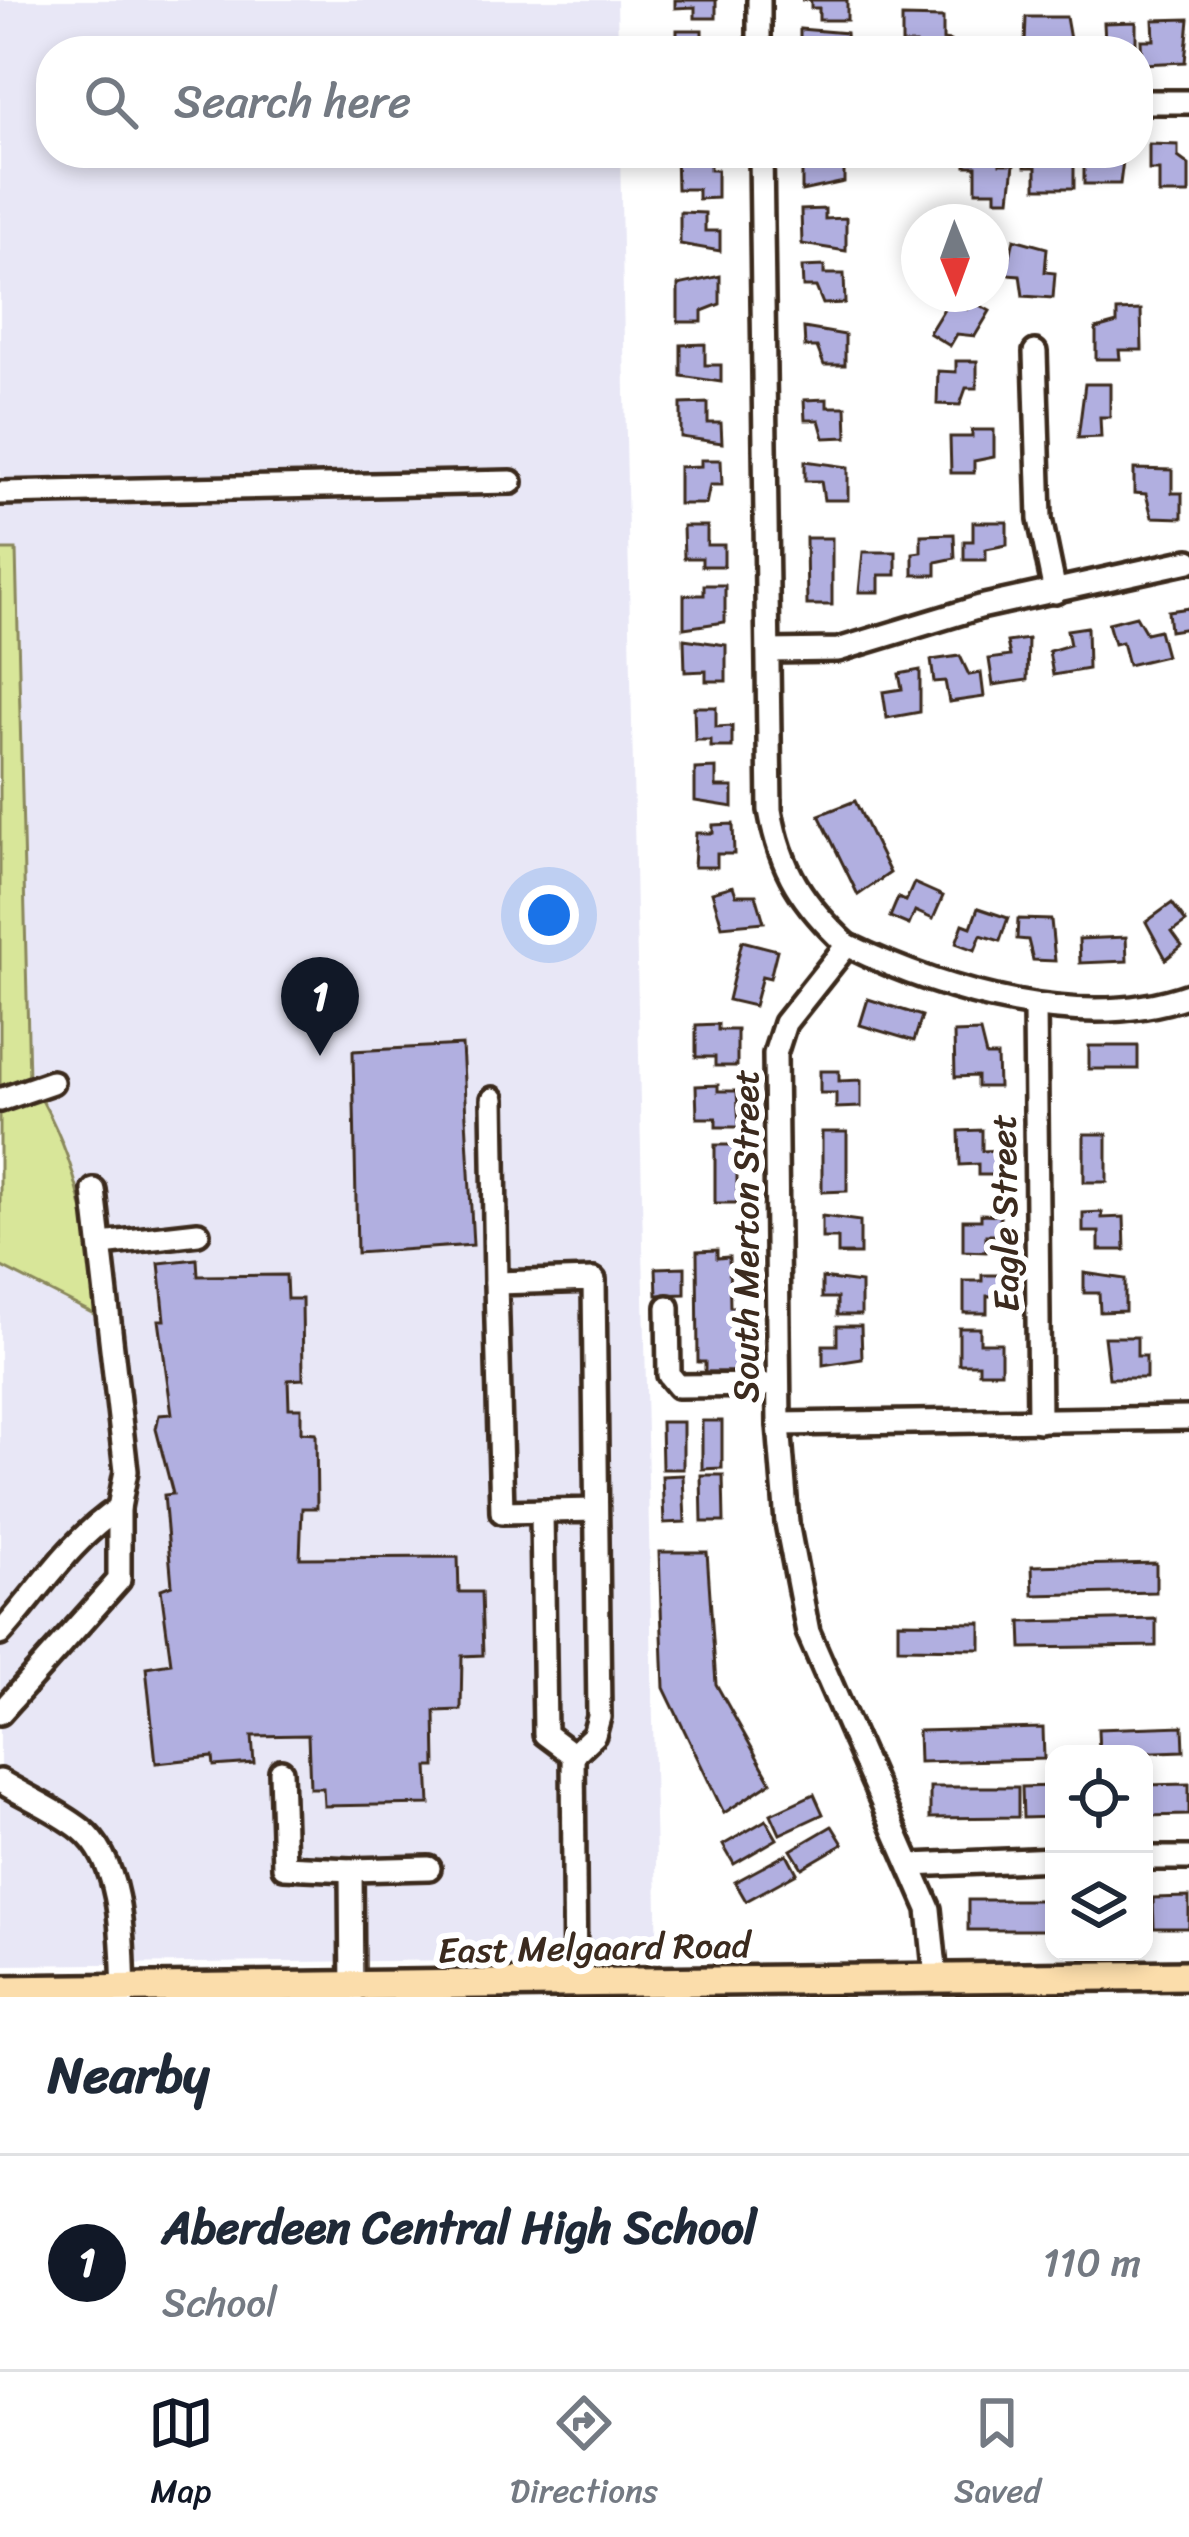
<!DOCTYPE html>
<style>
:root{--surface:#fff;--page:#f2f2f3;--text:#1f2937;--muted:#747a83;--line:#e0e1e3;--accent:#111827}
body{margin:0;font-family:Sriracha,sans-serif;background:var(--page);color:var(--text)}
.controls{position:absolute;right:36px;bottom:36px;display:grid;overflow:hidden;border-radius:24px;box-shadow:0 6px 18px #0003}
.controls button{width:108px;height:108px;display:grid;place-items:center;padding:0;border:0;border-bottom:3px solid var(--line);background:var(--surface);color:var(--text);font:60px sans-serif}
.compass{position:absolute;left:901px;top:204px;width:108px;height:108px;border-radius:50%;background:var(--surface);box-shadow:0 6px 18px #0003;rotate:179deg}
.you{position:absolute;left:549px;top:915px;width:42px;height:42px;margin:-30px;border:9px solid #fff;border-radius:50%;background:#1a73e8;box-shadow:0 0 0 18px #1a73e833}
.badge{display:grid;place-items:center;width:78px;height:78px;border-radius:50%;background:var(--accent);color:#fff;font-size:39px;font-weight:700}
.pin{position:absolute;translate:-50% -99px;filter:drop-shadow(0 3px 6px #0008)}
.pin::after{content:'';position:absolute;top:63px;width:42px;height:36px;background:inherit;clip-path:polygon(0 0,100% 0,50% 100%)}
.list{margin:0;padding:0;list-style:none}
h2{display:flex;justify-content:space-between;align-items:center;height:156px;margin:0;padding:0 48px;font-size:51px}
h2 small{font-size:39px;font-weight:400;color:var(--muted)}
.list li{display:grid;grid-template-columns:78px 1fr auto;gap:36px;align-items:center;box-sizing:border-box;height:216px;padding:0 48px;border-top:3px solid var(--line)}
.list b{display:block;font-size:45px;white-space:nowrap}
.list p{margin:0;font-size:39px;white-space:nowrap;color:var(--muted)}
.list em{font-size:39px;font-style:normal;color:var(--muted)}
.icon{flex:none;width:66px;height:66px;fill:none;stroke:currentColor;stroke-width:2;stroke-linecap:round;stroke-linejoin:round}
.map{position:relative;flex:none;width:1189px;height:1997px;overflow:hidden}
.search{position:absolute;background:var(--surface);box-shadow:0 6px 18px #0003;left:36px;right:36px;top:36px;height:132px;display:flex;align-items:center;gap:30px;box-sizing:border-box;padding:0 42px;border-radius:48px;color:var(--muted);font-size:45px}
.sheet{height:372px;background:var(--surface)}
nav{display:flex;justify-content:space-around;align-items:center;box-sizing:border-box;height:168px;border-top:3px solid var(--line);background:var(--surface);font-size:33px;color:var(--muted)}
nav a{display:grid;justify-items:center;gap:6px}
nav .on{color:var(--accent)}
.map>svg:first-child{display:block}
.built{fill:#e8e7f6}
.green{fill:#d8e699;stroke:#8a885c;stroke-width:3}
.building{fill:#b1afe0;stroke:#3b2a1e;stroke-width:3}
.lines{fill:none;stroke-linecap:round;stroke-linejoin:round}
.minor-casing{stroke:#3b2a1e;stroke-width:30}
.major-casing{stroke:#3b2a1e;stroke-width:36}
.minor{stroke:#fff;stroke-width:21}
.major{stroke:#fbddab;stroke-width:27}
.labels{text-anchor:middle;stroke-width:12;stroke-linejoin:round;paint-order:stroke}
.street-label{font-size:36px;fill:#3b2a1e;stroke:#fff}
</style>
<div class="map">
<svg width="1189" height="1997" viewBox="0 0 1189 1997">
<rect width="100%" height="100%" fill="#fff"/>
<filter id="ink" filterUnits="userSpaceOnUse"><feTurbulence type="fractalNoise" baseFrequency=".00833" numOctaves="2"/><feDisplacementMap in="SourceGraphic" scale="24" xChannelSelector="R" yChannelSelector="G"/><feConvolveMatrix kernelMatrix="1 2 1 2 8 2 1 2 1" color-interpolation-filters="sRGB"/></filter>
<g filter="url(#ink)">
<polygon class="built" points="0,0 617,0 618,51 51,51 51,153 620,153 658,1958 0,1965"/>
<path class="green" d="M0 550H16L29 1079C78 1153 88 1231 102 1318L0 1266Z"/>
<g class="building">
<polygon points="675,0 716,0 716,18 695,18 695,7 675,8"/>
<polygon points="801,0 847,0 847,20 819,20 819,8 811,8 811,0"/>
<polygon points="902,17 943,18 943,40 950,41 950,51 916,51 916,44 902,44"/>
<polygon points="1026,17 1066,17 1072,51 1037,51 1037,44 1025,44"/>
<polygon points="1189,19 1185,62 1142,64 1141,40 1154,40 1153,20"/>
<polygon points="1136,22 1136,45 1096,51 1095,42 1105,42 1104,23"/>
<polygon points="800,29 846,33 847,51 800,51"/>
<polygon points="677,30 702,30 702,50 718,51 677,51"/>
<polygon points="1149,144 1178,145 1178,157 1189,165 1189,194 1159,194 1159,170 1149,170"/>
<polygon points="676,153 701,153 702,163 710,162 710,170 717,170 717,198 698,199 698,189 677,189"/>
<polygon points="820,153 844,153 844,182 802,191 802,156"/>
<polygon points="966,153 1000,154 1000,164 1014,164 1010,199 996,199 996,191 976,191 976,166 966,166"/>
<polygon points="1025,153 1063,154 1063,163 1074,163 1074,188 1036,188 1036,167 1025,167"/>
<polygon points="1105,153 1124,153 1120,184 1084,184 1084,161 1099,162"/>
<polygon points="825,209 825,219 846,218 846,251 802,244 801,210"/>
<polygon points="680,212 705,213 705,231 720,231 720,251 680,244"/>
<polygon points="1014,239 1047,248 1045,272 1055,273 1053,298 1023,296 1020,275 1006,274"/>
<polygon points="824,266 824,274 844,274 845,303 823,304 816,287 803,287 802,267"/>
<polygon points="720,276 720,304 702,311 702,322 678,322 678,285"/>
<polygon points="950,299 967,309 972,301 990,311 975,336 957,334 950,346 929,333"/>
<polygon points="1141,310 1142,350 1119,350 1120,359 1096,359 1096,329 1117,323 1117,311"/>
<polygon points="804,328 845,335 845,365 824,365 817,347 805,347"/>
<polygon points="705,344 705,365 721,365 721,382 681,376 681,345"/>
<polygon points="956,361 977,361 977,388 966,388 960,405 937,404 938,371 956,372"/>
<polygon points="1085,384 1110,384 1110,417 1100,417 1101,437 1078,438"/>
<polygon points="827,399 827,407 846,407 847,437 824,438 819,420 805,420 804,400"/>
<polygon points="708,403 708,423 721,423 722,443 681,437 681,404"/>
<polygon points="972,430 994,430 994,457 974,461 974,473 951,473 950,437 972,437"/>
<polygon points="701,460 721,460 722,485 710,485 706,504 679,504 679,467 701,466"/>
<polygon points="805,461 848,467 848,500 824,500 821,481 805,481"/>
<polygon points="1134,469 1172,470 1172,493 1182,493 1182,518 1152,517 1146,494 1134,493"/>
<polygon points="973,522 1007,522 1007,545 986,549 986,560 964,560 964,541 973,541"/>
<polygon points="683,526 707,526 707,545 724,545 724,566 702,566 702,558 684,558"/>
<polygon points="954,534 955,558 936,562 936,575 913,575 913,553 921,552 921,535"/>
<polygon points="806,538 832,538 832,605 807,605"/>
<polygon points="863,552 896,552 896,575 879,575 879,592 859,592"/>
<polygon points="704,585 725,585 725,622 684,628 684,595 704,595"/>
<polygon points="1189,608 1189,628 1170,631 1168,611"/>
<polygon points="1136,616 1146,633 1159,630 1166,656 1128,665 1122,642 1114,644 1108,623"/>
<polygon points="1087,627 1088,669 1053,675 1049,651 1070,645 1067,630"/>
<polygon points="684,639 726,645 726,681 706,681 706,671 685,672"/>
<polygon points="1028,639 1027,680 993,685 989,659 1010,656 1007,642"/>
<polygon points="960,656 969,675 981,673 984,697 949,702 945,681 934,682 931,660"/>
<polygon points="920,670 920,712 887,718 883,692 902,689 899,674"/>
<polygon points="694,707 716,707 716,727 732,726 732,747 711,747 711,740 695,740"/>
<polygon points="716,768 716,787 733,787 733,807 695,801 695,769"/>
<polygon points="855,801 890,873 858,895 819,815"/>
<polygon points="733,824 734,854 717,854 717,867 694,867 696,833 713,833 713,825"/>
<polygon points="914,883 943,896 933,919 915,911 909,925 890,917 898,898 906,901"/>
<polygon points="733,886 736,895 756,895 764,922 722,926 712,892"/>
<polygon points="1172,903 1186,922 1172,932 1182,946 1166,959 1146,922"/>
<polygon points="978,908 1008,918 1000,941 981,935 975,950 956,943 963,924 971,927"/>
<polygon points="1018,919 1051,920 1055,961 1033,960 1028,940 1017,939"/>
<polygon points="1126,937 1127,961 1080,963 1079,939"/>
<polygon points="742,941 777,950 770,978 762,976 754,1006 728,1000"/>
<polygon points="868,999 922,1016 914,1041 860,1025"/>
<polygon points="718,1024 718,1030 737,1030 737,1066 715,1066 715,1057 696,1057 696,1025"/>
<polygon points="980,1032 986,1056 997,1056 998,1087 977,1087 977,1076 955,1077 954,1033"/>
<polygon points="462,1045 473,1245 357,1253 353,1051"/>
<rect x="1089" y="1046" width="49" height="23"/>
<polygon points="820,1071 839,1071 839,1081 861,1080 861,1107 836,1108 836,1093 820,1093"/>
<polygon points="718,1085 718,1091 737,1091 739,1127 716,1127 716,1118 697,1118 696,1086"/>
<polygon points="982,1130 982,1151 999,1150 1000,1175 978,1175 978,1164 960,1165 959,1131"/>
<polygon points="822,1132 847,1132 847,1191 822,1192"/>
<rect x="1084" y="1134" width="23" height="48"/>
<rect x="715" y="1145" width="22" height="58"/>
<polygon points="1102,1212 1102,1218 1124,1217 1125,1250 1099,1250 1099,1232 1083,1232 1083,1213"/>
<polygon points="981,1214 1000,1215 1000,1235 986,1235 986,1252 963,1251 963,1220 981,1220"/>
<polygon points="822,1216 860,1221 860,1254 838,1254 838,1238 822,1238"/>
<polygon points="717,1250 717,1258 729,1257 730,1307 739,1307 739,1330 733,1331 740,1372 705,1372 705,1362 698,1362 697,1251"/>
<polygon points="197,1259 198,1276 286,1275 287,1299 302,1299 303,1379 288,1380 289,1408 301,1408 301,1432 316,1433 317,1508 302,1508 300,1558 458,1557 459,1592 481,1592 483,1655 462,1656 461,1710 435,1711 436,1767 428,1767 430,1804 324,1806 323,1788 310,1788 308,1735 252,1736 254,1763 214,1766 213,1757 156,1763 146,1667 171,1663 161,1589 172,1585 164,1495 173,1494 156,1429 159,1415 172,1414 159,1320 165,1320 159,1263"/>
<polygon points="685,1267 685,1294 657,1295 656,1268"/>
<polygon points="1084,1273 1125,1279 1125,1311 1100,1312 1099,1293 1084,1293"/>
<polygon points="982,1275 1001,1275 1001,1296 987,1296 987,1313 964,1313 964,1281 982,1281"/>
<polygon points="822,1278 861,1283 861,1315 837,1315 837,1298 822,1298"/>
<polygon points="837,1326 861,1326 862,1359 823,1365 823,1345 837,1345"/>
<polygon points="959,1328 980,1328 980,1343 1001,1343 1001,1372 979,1372 979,1364 959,1364"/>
<polygon points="1104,1337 1137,1337 1137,1356 1146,1356 1146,1378 1109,1378"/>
<polygon points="702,1421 722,1421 722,1468 702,1469"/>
<polygon points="661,1422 683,1422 683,1469 662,1469"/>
<polygon points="683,1475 685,1522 664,1523 662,1476"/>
<polygon points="701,1475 723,1475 724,1522 702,1522"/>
<polygon points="659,1552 707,1552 716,1684 771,1782 724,1813 664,1688"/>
<polygon points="1156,1563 1156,1592 1033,1595 1032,1566"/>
<polygon points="1156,1619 1156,1646 1022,1648 1021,1622"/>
<polygon points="898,1622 981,1623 981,1649 898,1648"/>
<polygon points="1183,1726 1184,1751 1099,1754 1098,1729"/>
<polygon points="1043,1728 1044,1759 919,1762 918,1731"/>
<polygon points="1189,1784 1189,1815 1144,1816 1144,1785"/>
<polygon points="1054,1786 1054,1817 1023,1818 1022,1787"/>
<polygon points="930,1787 1018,1787 1018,1817 930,1818"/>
<polygon points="814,1794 823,1814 780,1834 771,1814"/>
<polygon points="766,1820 777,1839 734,1864 723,1845"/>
<polygon points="832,1826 843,1844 802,1868 791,1850"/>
<polygon points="787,1854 797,1873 746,1901 735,1882"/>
<polygon points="1189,1897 1189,1928 1154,1928 1153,1898"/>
<rect x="968" y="1900" width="86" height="30"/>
</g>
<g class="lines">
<g class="minor-casing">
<g id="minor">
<polyline points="759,0 759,51"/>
<polyline points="1138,102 1189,102"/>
<path d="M761 153 770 810C780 870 803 904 847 945L785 1023 775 1054 779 1424 787 1523 808 1632 929 1909 936 1978"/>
<polyline points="1035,352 1040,519 1055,592"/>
<polyline points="0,493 511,482"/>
<polyline points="768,651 838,650 980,607 1189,561"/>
<path d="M847 945C944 992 1083 1033 1189 995"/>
<polyline points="1035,1006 1039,1421"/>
<polyline points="493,1099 496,1283"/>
<polyline points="0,1100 52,1082"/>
<polyline points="102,1244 198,1233"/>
<polyline points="668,1307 669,1375 678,1386 778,1385"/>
<polyline points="779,1424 1189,1418"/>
<polyline points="542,1511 545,1734 573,1755"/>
<path d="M0 1634C39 1591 70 1540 119 1508"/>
<polyline points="0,1713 119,1580 119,1508 126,1471 94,1190"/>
<polyline points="573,1755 594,1735 599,1717 594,1280 496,1283 502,1512 596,1510"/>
<polyline points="573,1755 575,1983"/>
<polyline points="281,1771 284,1867 351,1870"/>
<path d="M0 1781C26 1797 57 1810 81 1829 125 1864 122 1946 124 1997"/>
<polyline points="1144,1858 1189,1858"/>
<polyline points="911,1865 1054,1859"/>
<polyline points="352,1996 351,1870 429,1868"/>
</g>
</g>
<g class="major-casing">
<polyline id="major" points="0,1990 1189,1975"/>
</g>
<use href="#minor" class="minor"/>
<use href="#major" class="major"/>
</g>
</g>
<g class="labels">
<g class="street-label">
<text transform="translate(1004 1213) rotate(-91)" y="13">Eagle Street</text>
<text transform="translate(745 1236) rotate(-90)" y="13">South Merton Street</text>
<text transform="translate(594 1947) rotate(-1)" y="13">East Melgaard Road</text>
</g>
</g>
</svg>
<div class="controls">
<button><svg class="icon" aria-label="locate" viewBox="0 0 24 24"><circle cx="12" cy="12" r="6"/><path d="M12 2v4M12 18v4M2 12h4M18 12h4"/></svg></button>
<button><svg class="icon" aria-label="layers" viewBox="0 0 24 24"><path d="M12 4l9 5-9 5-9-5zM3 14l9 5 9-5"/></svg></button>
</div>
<svg class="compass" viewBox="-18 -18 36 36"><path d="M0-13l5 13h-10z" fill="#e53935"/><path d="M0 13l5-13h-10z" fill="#747a83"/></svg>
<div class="you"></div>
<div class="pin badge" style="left:320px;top:1056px">1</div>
<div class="search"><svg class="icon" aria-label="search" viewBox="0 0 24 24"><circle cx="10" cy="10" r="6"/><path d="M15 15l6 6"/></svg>Search here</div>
</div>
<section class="sheet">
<h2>Nearby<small></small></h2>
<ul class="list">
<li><span class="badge">1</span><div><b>Aberdeen Central High School</b><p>School</p></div><em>110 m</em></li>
</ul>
</section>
<nav>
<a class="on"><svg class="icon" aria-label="map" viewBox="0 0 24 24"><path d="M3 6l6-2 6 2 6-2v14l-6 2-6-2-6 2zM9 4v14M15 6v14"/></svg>Map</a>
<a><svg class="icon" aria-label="directions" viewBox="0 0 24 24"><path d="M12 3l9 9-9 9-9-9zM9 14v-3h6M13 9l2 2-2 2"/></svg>Directions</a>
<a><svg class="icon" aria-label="saved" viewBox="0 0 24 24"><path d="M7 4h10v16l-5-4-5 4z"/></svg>Saved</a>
</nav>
